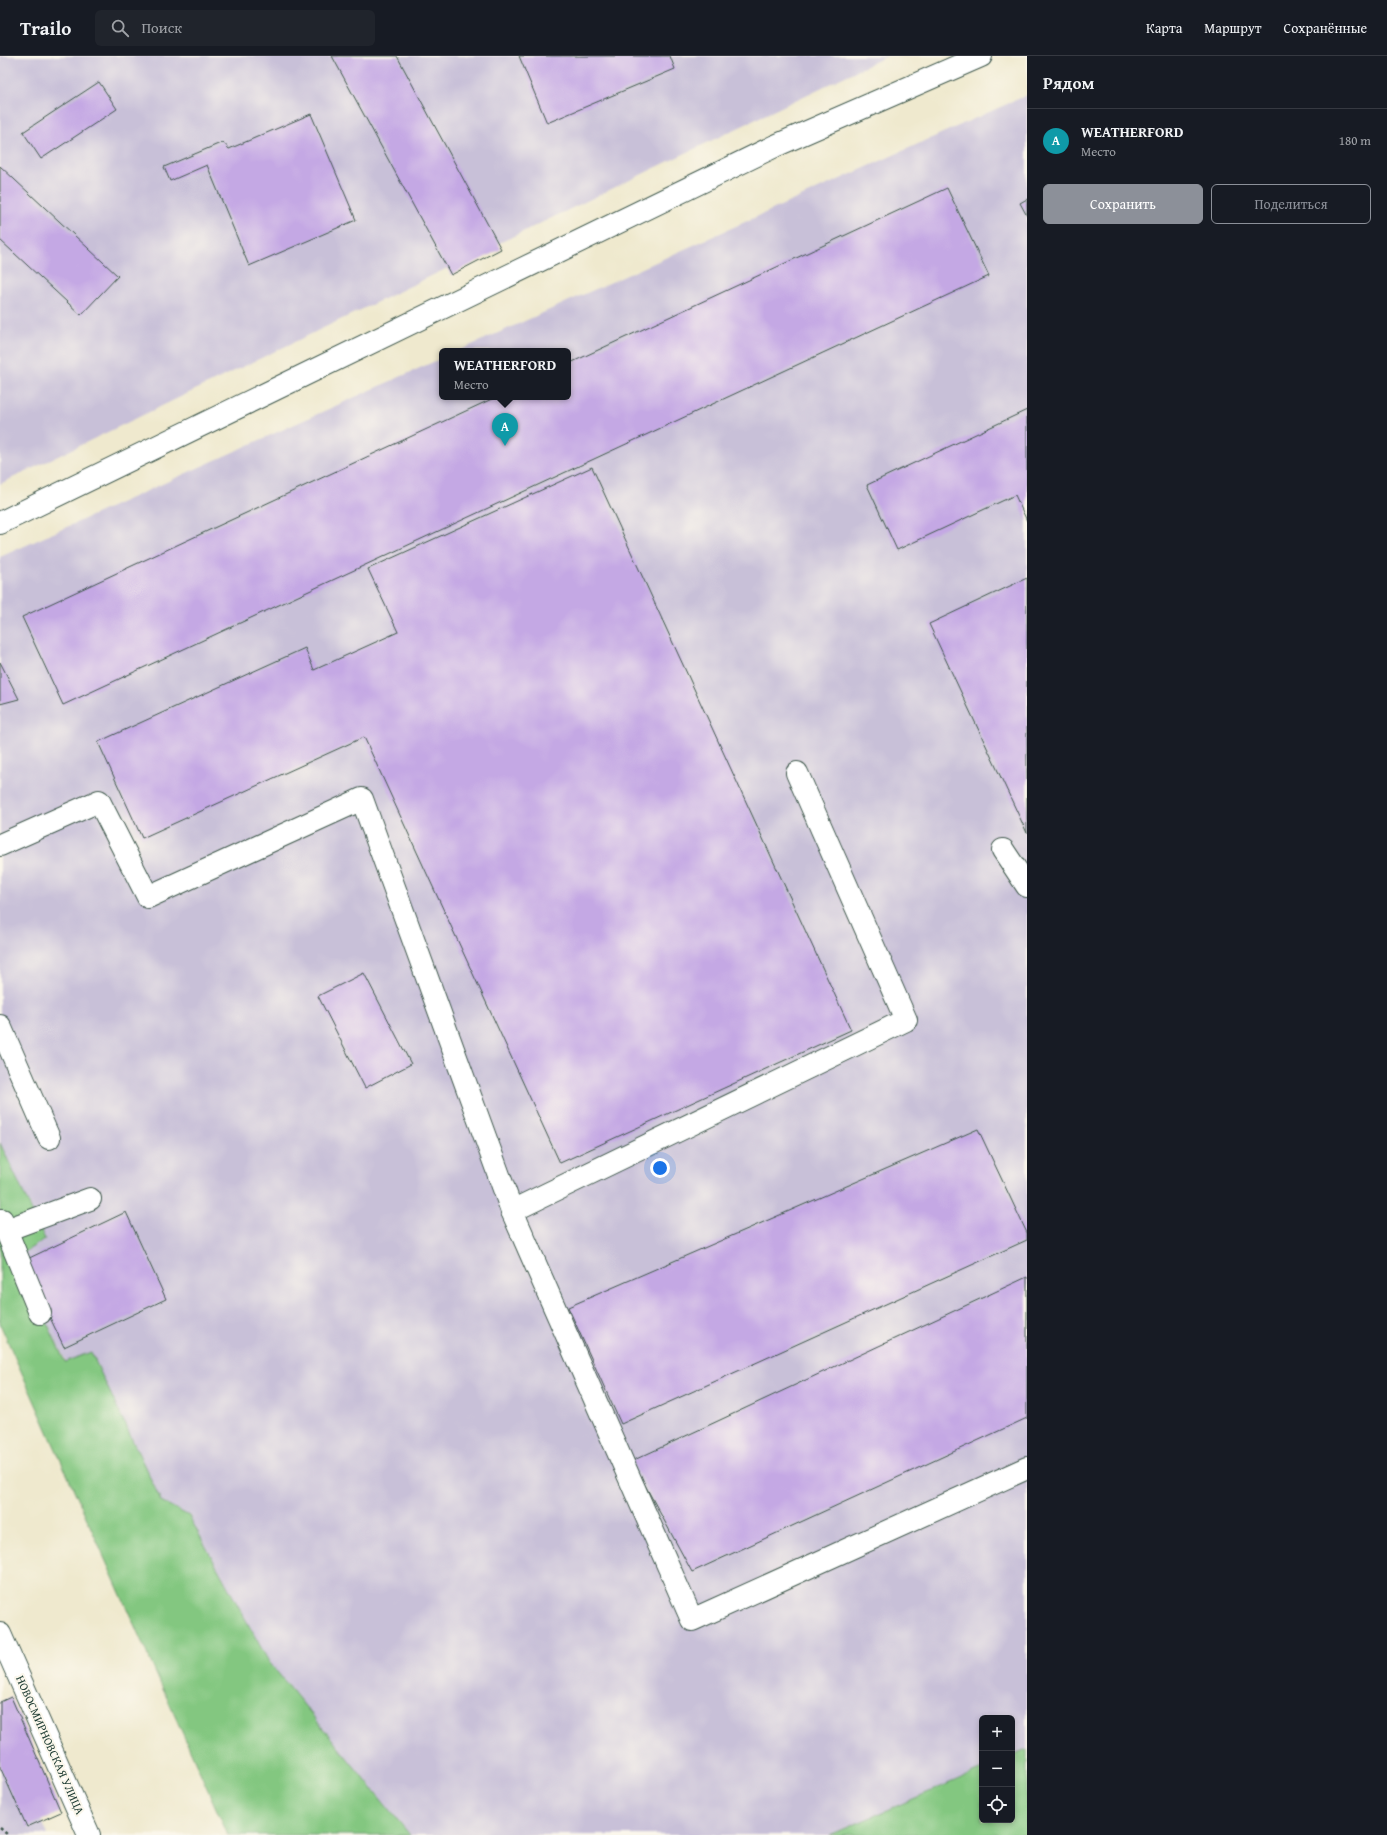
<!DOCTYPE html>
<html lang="ru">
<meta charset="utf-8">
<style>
:root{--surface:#171b24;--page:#20242c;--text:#f1f3f6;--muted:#9ea1a6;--line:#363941;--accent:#8c9099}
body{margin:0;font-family:"Gentium Book Plus",serif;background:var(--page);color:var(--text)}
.controls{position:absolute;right:12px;bottom:12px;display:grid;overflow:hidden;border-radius:6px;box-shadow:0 2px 6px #0003}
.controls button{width:36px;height:36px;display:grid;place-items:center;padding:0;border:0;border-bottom:1px solid var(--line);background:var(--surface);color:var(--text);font:20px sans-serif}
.you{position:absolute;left:660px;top:1112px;width:14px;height:14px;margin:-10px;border:3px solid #fff;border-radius:50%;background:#1a73e8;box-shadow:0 0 0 6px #1a73e833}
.badge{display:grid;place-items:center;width:26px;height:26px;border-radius:50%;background:var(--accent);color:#fff;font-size:13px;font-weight:700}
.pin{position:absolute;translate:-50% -33px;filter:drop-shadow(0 1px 2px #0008)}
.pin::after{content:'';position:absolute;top:21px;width:14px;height:12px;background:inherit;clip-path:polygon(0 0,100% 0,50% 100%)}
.popup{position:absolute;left:439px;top:292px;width:132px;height:52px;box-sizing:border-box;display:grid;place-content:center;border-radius:6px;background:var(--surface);filter:drop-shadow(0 1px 3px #0005);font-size:13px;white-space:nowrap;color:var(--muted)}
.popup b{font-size:15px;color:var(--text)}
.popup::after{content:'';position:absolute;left:50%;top:100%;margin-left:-8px;border:8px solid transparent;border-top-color:var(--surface)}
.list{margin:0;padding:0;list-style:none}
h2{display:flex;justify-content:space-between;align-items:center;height:52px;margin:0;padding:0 16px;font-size:17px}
h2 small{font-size:13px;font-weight:400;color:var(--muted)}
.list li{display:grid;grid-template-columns:26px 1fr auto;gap:12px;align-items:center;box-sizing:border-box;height:64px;padding:0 16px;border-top:1px solid var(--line)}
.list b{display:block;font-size:15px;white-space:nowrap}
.list p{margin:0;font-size:13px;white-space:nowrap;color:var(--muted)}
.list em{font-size:13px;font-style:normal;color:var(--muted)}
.actions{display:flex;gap:8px;padding:12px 16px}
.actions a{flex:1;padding:9px 0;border:1px solid var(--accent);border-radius:6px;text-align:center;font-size:14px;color:var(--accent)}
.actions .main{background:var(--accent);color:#fff}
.icon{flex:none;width:22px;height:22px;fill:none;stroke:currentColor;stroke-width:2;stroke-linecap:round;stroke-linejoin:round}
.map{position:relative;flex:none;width:1027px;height:1779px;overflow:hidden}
header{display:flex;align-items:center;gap:24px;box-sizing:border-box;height:56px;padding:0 20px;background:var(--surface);border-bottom:1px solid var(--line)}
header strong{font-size:19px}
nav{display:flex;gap:22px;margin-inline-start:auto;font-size:14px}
.search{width:280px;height:36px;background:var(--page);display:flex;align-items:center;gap:10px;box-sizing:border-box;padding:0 14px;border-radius:6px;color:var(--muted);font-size:15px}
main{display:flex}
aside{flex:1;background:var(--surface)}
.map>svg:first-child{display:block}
.industrial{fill:#c8c0d8}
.green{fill:#83c780;stroke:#51825a}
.building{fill:#c4a8e4}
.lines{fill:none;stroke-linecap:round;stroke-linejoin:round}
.minor-casing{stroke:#3e574b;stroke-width:24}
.path{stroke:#3e574b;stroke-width:2.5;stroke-dasharray:3 3;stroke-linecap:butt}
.minor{stroke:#fff;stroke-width:22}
.labels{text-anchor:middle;stroke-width:4;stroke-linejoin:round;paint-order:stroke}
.street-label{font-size:12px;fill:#1f3d34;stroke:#fbf7ec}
</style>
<header>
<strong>Trailo</strong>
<div class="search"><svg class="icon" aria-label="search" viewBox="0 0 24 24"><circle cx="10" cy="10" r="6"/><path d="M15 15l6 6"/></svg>Поиск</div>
<nav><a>Карта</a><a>Маршрут</a><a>Сохранённые</a></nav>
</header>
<main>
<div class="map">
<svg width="1027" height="1779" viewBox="0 0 1027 1779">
<rect width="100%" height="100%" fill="#fbf7ec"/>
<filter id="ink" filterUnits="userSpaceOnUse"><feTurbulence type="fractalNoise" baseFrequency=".025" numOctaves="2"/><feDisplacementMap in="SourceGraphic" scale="8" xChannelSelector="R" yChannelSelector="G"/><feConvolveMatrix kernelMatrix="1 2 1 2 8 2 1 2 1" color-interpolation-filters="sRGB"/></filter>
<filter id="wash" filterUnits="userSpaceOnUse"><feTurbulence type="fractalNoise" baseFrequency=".012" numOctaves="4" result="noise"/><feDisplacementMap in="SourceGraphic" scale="16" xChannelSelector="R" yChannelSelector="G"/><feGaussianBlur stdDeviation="0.9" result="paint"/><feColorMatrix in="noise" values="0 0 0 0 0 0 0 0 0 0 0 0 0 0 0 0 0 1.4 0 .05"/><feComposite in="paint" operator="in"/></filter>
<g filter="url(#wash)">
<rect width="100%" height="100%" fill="#efe9ce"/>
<g class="industrial">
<polygon points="0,0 887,0 0,428"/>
<polygon points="1027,39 1027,1694 1012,1700 1012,1662 982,1662 982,1713 830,1779 410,1779 269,1606 189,1460 161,1446 91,1296 66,1306 16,1201 45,1183 0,1087 0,501 442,302 442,341 568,341 568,295 458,295"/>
<polygon points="0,1666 48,1779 0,1779"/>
</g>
<g class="green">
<polygon points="0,1087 45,1183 17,1201 65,1306 91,1296 161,1445 189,1460 269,1606 410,1779 228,1779 0,1268"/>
<polygon points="1027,1694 1027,1779 830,1779 982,1713 982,1764 1012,1764 1012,1700"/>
</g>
<g id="blocks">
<g class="building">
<polygon points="332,0 397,0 501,193 451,219"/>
<polygon points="519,0 670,0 675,13 547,67"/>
<polygon points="99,26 117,53 41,103 23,76"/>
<polygon points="311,58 356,164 249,210 207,109 170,125 164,111 223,86 229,93"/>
<polygon points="0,110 118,220 81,259 0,184"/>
<polygon points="947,132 989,220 63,649 22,561 496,341 568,341 568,308"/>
<polygon points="1027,143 1027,160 1020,147"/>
<polygon points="1027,354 1027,465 1015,439 897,494 867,429"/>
<polygon points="592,411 851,974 560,1107 364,681 142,782 98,686 305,592 314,614 398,576 368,513"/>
<polygon points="1027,522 1027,777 929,568"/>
<polygon points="0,606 19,643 0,648"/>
<polygon points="364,917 411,1008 365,1032 318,940"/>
<polygon points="978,1073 1027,1177 1027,1184 621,1368 568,1251"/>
<polygon points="126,1156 166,1243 64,1291 23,1205"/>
<polygon points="1027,1221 1027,1362 692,1516 632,1405"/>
<polygon points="11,1641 61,1756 27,1771 0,1711 0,1646"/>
</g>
</g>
</g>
<g filter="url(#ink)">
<use href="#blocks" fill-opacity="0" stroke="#3e574b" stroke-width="1"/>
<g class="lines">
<g class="minor-casing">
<g id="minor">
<polyline points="0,467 775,90 981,0"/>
<polyline points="0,789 99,745 148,841 362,743 512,1155 906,964 797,717"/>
<polyline points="1003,794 1027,830"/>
<polyline points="0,970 49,1082"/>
<polyline points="512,1155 692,1564 1027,1412"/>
<polyline points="0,1164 2,1164 40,1257"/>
<polyline points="6,1174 90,1143"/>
<polyline points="0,1578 89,1779"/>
</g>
</g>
<polyline class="path" points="0,1772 8,1779"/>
<use href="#minor" class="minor"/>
</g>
</g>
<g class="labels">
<g class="street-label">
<text transform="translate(50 1689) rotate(66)" y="4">НОВОСМИРНОВСКАЯ УЛИЦА</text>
</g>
</g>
</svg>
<div class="controls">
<button>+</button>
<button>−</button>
<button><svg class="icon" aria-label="locate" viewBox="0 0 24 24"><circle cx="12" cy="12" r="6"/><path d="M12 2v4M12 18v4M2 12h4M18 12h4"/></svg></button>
</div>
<div class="you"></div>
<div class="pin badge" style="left:505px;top:390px;background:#0f9aa8">A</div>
<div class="popup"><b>WEATHERFORD</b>Место</div>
</div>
<aside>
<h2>Рядом<small></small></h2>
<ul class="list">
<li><span class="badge" style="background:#0f9aa8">A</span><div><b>WEATHERFORD</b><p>Место</p></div><em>180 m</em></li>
</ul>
<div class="actions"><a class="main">Сохранить</a><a>Поделиться</a></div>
</aside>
</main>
